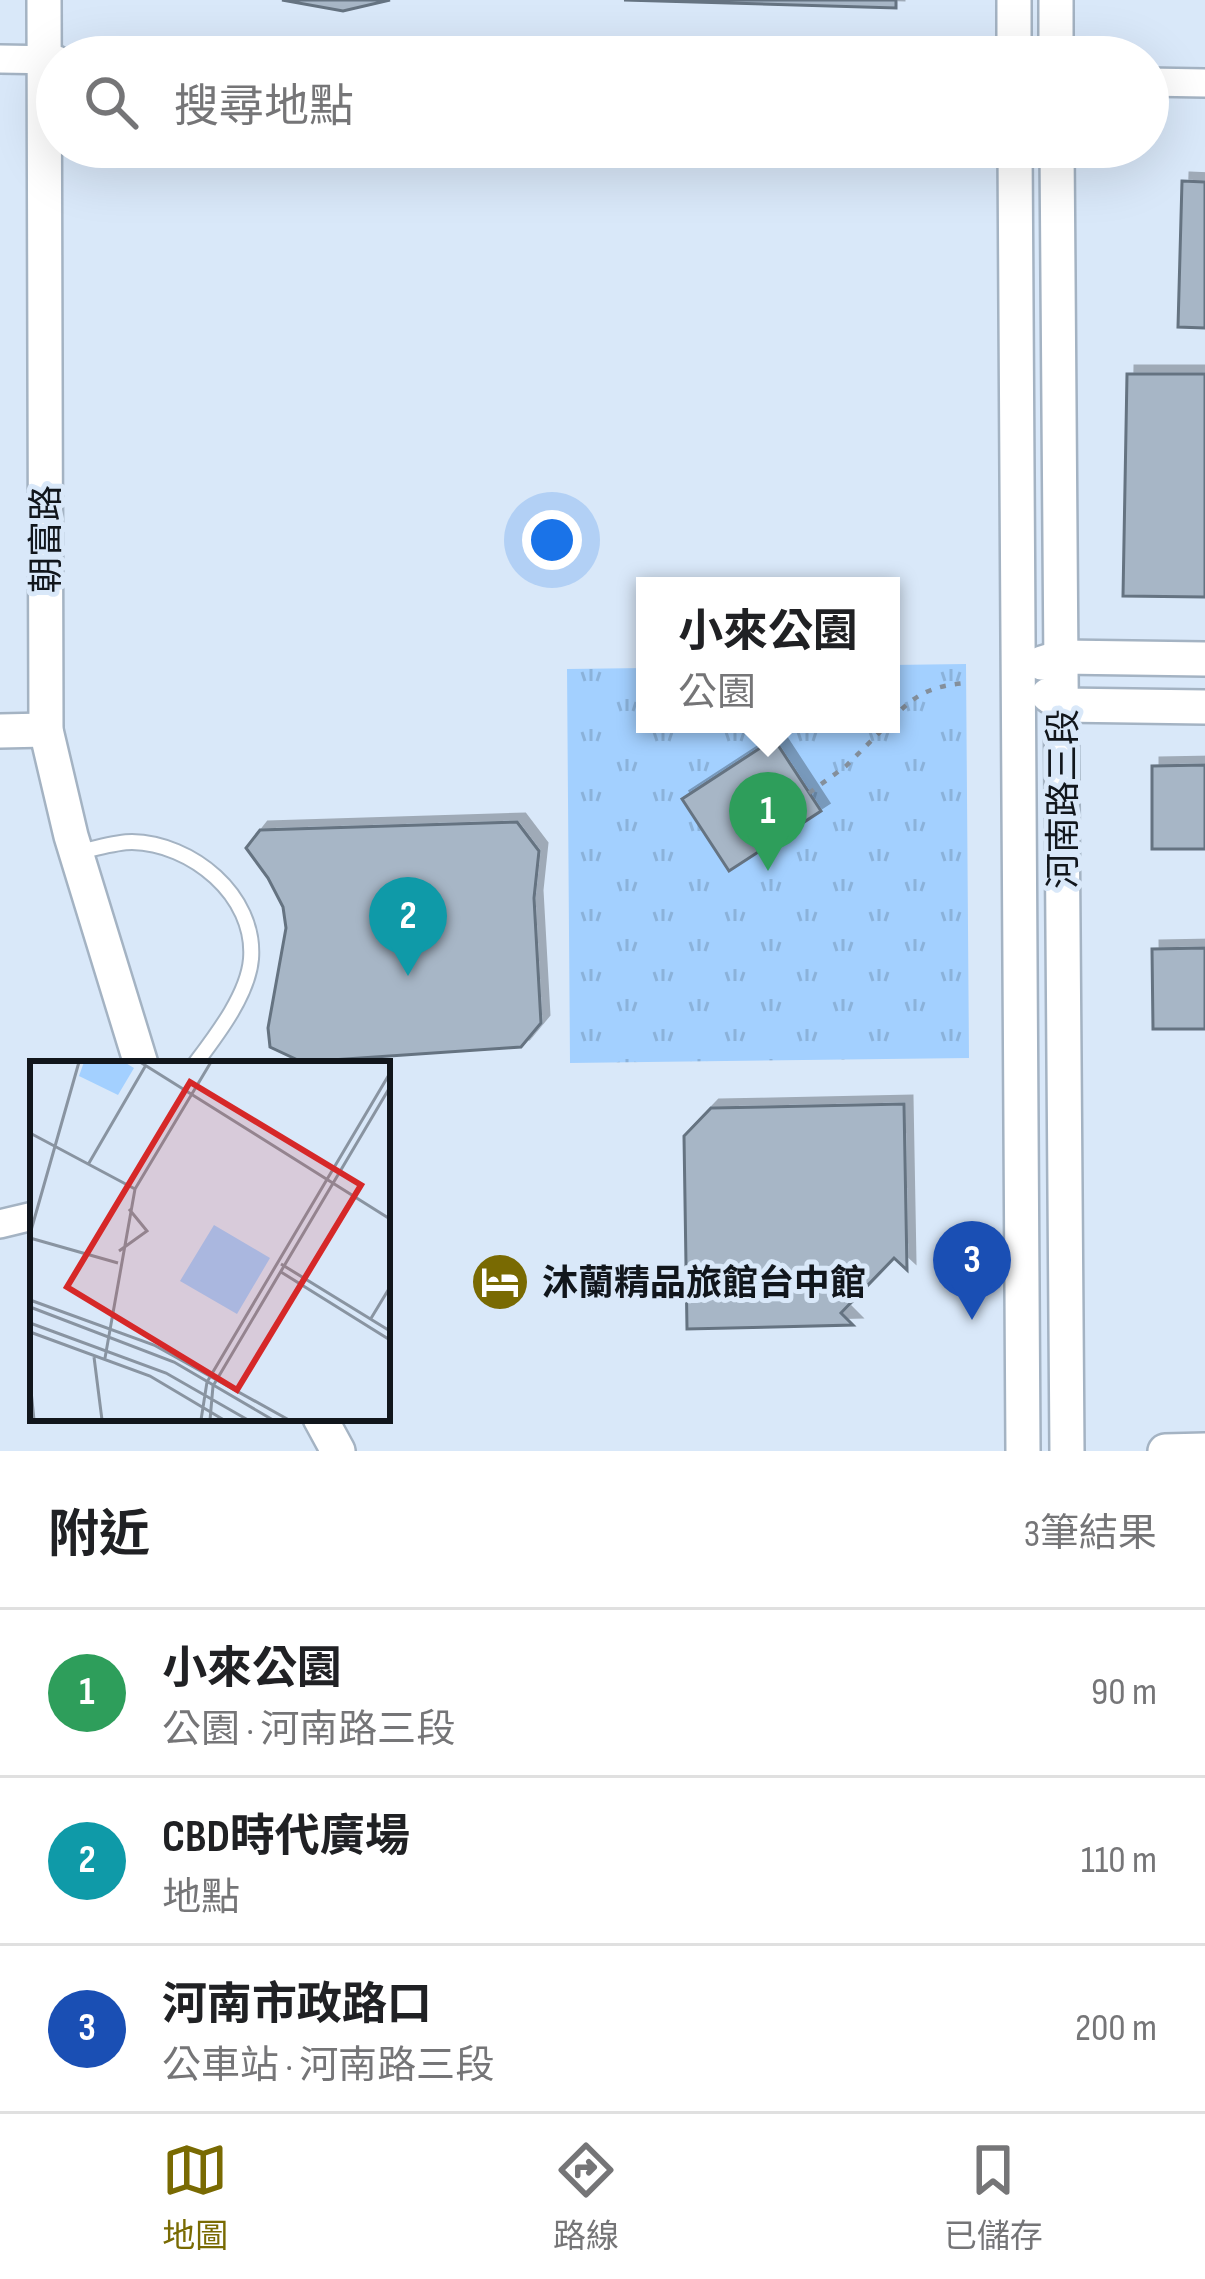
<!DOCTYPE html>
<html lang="zh-TW">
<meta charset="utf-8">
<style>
:root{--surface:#fff;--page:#f2f2f2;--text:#202124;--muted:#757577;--line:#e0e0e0;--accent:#796a02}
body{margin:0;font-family:"Sofia Sans Condensed","Noto Sans TC",sans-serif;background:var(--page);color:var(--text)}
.you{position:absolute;left:552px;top:540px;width:42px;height:42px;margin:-30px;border:9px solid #fff;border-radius:50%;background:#1a73e8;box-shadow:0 0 0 18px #1a73e833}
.badge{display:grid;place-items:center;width:78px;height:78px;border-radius:50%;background:var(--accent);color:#fff;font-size:39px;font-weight:700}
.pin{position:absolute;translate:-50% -99px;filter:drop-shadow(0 3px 6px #0008)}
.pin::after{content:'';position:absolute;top:63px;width:42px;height:36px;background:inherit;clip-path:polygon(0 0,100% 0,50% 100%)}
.popup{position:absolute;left:636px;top:577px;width:264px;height:156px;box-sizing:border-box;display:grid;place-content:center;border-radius:0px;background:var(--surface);filter:drop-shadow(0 3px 9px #0005);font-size:39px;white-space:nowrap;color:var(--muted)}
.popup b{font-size:45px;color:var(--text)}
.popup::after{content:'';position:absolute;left:50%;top:100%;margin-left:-24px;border:24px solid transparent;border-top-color:var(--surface)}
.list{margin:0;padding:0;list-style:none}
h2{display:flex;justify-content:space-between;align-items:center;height:156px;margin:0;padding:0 48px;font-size:51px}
h2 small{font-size:39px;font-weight:400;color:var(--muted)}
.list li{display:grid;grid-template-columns:78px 1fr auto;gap:36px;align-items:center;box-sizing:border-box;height:168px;padding:0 48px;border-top:3px solid var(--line)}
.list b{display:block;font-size:45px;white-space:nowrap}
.list p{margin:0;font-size:39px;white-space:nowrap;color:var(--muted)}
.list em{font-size:39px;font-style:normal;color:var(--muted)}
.icon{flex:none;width:66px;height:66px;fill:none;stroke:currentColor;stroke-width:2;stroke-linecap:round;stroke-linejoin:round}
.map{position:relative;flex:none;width:1205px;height:1451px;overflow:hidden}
.search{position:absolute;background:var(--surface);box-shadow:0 12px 48px #0002;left:36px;right:36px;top:36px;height:132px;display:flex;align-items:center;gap:30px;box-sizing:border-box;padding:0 42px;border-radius:66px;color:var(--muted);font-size:45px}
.sheet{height:660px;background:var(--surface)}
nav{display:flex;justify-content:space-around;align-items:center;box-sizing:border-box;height:168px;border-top:3px solid var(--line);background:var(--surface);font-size:33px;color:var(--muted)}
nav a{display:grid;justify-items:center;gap:6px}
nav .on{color:var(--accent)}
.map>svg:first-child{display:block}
.park{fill:url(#park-tufts)}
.building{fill:#a7b6c6;stroke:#657381;stroke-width:3;filter:url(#shadow)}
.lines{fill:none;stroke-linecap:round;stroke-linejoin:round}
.service-casing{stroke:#a4b3c3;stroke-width:18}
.minor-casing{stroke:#a4b3c3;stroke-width:32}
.tertiary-casing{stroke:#a4b3c3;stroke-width:38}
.path{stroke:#848f9b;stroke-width:4.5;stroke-dasharray:6 9;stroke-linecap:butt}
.service{stroke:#fff;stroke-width:14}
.minor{stroke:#fff;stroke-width:27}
.tertiary{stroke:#fff;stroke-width:33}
.labels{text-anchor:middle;stroke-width:10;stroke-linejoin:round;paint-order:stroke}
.street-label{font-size:36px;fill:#11161c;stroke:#d9e8f9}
.poi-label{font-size:36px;font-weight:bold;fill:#11161c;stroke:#d9e8f9;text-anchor:start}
.inset-road{fill:none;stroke:#8994a1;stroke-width:3}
.view{fill:#d62828;fill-opacity:0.15;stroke:#d62828;stroke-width:6}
.inset-edge{fill:none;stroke:#11161c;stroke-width:6}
</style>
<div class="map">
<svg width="1205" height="1451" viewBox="0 0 1205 1451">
<defs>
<pattern id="park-tufts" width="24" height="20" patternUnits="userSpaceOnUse" patternTransform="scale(3)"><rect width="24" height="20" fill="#a3d0ff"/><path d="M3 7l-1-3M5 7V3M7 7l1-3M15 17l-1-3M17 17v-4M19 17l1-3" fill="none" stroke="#8bb2da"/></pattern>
<filter id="shadow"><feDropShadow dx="8" dy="-8" stdDeviation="0" flood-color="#0004"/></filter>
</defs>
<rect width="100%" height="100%" fill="#d9e8f9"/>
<polygon class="park" points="966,664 969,1058 570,1063 567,669 645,668 645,724 891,724 891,665"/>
<g class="building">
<polygon points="282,0 390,0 343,11"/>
<polygon points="624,0 896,0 896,8"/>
<polygon points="1182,181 1205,182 1205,328 1178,327"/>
<polygon points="1127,374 1205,374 1205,597 1123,596"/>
<polygon points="774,739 821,811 729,871 682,799"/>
<polygon points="1205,765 1205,849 1152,849 1152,766"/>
<polygon points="517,822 539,851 534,898 541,1023 521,1047 302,1062 270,1047 268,1028 286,928 283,907 268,878 246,848 260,830"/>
<polygon points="1205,948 1205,1029 1153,1029 1152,949"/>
<polygon points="904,1104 907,1270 894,1258 841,1313 853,1325 687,1329 684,1136 711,1108"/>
</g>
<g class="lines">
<g class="service-casing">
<path id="service" d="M77 852C95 849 115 842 132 842 191 843 256 895 251 959 248 995 216 1036 195 1064"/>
</g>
<g class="minor-casing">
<g id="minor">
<polyline points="0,59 57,60"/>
<polyline points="1148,82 1205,83"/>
<polyline points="0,1224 33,1216"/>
</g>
</g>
<g class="tertiary-casing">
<g id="tertiary">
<polyline points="44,0 46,730 71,836 141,1064"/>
<polyline points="1014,0 1014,57"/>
<polyline points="1056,0 1056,57"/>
<polyline points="1015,147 1023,1451"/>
<polyline points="1057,147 1067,1451"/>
<polyline points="1042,663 1061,657 1205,659"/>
<polyline points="1048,695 1062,705 1205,707"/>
<polyline points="0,731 46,730"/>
<polyline points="320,1418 338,1451"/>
<polyline points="1165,1451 1205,1450"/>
</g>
</g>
<g class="path">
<path d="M891 720C915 694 931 686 966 683"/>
<polyline points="809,793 846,766 888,724"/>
</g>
<use href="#service" class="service"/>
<use href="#minor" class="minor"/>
<use href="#tertiary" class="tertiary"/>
</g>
<defs>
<g id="hotel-disc" transform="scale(3)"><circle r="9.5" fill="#796a02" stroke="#d9e8f9"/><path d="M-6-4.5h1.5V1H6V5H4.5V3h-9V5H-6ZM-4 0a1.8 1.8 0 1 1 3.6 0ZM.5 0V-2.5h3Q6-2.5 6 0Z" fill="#fff"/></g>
</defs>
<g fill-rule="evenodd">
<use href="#hotel-disc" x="500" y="1282"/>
</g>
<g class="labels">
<g class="street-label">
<text transform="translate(45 539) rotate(-90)" y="13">朝富路</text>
<text transform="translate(1062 799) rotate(-90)" y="13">河南路三段</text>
</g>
<g class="poi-label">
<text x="542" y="1295">沐蘭精品旅館台中館</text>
</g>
</g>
<g transform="translate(30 1061)">
<rect width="360" height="360" fill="#d9e8f9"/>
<path d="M54 1H94L104 7 88 34 49 15ZM184 164 240 197 207 253 150 220Z" fill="#a3d0ff"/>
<path class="inset-road" d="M110 1 360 158M0 72 105 128M59 102 116 4M0 173 49 1M0 177 88 202M89 190 117 170 99 148M251 203 360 270M251 211 360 279M0 239 124 284 259 359M0 246 144 301 243 359M340 259 360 226M0 262 136 312 218 359M0 271 120 315 194 359M64 296 72 359M75 297 105 128 181 1M0 320 4 359M171 359 177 321 360 12M180 359 183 325 360 26"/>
<path class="view" d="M160 21 331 124 207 329 37 226Z"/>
<rect width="360" height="360" class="inset-edge"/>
</g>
</svg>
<div class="you"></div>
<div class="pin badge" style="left:768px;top:871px;background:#2e9e5b">1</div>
<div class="popup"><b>小來公園</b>公園</div>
<div class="pin badge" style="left:408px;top:976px;background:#0f9aa8">2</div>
<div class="pin badge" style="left:972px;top:1320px;background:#1a4fb4">3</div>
<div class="search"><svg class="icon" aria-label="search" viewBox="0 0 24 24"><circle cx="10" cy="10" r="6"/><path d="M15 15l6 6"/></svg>搜尋地點</div>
</div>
<section class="sheet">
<h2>附近<small>3筆結果</small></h2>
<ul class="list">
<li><span class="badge" style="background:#2e9e5b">1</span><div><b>小來公園</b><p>公園 · 河南路三段</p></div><em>90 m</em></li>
<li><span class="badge" style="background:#0f9aa8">2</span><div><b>CBD時代廣場</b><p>地點</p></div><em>110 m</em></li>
<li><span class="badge" style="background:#1a4fb4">3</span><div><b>河南市政路口</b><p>公車站 · 河南路三段</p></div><em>200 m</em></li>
</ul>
</section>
<nav>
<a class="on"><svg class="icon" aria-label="map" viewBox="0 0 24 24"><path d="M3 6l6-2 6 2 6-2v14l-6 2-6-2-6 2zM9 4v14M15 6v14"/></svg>地圖</a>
<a><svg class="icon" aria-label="directions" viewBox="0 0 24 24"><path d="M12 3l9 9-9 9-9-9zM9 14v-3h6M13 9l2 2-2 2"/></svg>路線</a>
<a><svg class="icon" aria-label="saved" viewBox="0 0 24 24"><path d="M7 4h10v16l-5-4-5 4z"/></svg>已儲存</a>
</nav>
